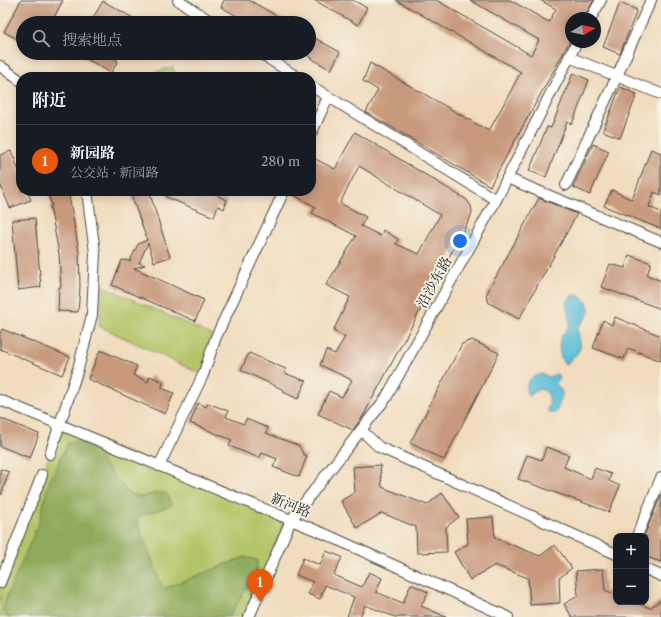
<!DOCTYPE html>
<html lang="zh">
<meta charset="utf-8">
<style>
:root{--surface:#171b24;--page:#20242c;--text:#f1f3f6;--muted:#9ea1a6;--line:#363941;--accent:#ea580c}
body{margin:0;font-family:"Libre Caslon Text","Noto Serif SC",serif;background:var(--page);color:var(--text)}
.controls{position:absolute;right:12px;bottom:12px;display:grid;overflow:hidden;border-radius:8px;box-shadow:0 2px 10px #0003}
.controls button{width:36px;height:36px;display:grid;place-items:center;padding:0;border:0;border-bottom:1px solid var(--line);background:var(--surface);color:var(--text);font:20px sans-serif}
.compass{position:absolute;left:565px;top:12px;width:36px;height:36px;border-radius:50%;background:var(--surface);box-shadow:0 2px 10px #0003;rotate:81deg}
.you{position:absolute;left:460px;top:241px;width:14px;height:14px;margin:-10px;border:3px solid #fff;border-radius:50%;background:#1a73e8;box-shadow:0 0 0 6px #1a73e833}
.badge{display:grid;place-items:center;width:26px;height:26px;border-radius:50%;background:var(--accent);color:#fff;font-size:13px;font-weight:700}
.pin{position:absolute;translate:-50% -33px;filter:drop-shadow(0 1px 2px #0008)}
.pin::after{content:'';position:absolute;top:21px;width:14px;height:12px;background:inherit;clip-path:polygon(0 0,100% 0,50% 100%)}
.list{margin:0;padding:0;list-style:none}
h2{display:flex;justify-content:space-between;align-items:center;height:52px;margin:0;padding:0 16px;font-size:17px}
h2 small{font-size:13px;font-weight:400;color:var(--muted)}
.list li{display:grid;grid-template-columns:26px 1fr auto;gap:12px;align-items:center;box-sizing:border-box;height:72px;padding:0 16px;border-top:1px solid var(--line)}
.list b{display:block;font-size:15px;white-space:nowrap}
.list p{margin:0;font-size:13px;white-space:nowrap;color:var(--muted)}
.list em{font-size:13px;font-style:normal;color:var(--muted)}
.icon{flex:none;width:22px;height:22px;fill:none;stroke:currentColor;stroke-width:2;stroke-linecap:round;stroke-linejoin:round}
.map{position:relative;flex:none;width:661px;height:617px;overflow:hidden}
.search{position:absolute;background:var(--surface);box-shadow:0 2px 10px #0003;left:16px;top:16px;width:300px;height:44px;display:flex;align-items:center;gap:10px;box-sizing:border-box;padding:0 14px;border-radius:22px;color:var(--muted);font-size:15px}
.panel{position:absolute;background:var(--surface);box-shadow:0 2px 10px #0003;left:16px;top:72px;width:300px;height:124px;border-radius:16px}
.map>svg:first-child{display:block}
.green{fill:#b4c467;stroke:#707849}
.forest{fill:#8faa5c;stroke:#5d6a44}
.water{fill:#57bbd5;stroke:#417380}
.building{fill:#c8997d;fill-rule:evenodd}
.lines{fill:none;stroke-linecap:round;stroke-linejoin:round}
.minor-casing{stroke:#494641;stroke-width:12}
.minor{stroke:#fff;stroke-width:10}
.labels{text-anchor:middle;stroke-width:3.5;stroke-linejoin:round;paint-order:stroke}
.street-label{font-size:14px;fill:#2b2b2b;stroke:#f7f3e8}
</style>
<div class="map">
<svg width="661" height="617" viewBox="0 0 661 617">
<rect width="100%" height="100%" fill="#f7f3e8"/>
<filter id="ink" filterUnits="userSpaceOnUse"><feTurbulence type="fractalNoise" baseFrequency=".025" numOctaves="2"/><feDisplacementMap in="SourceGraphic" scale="8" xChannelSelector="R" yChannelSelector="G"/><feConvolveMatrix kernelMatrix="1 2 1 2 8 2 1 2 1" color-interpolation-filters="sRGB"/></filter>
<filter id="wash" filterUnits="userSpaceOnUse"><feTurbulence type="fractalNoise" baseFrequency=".012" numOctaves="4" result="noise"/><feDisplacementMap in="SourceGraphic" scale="16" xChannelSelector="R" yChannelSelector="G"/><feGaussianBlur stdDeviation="0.9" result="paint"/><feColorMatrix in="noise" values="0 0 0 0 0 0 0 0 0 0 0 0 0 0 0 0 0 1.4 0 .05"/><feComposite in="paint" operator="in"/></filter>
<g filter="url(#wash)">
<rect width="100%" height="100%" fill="#f1dcbd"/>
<g class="green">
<polygon points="173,67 176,77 137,77"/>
<polygon points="103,286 216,337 203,375 99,326"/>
<polygon points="60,424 290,520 246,617 0,617 0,583 42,475"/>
</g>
<polygon class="forest" points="76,441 95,449 103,463 128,493 143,497 155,493 166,493 172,505 136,518 163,589 245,557 257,560 257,571 229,617 9,617 3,612 5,601 39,522 49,482 68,443"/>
<g class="water">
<path d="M578 295 587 302C594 316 583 319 577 329 579 336 583 346 578 352 574 358 570 357 568 364L565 365C559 358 557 343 562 335 565 331 568 328 570 324L566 303 572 296Z"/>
<path d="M543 374 549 377 557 374 559 376 556 384C558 386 561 389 562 393 562 396 558 410 555 413H550L547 410C548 408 549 406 549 404 551 396 546 387 537 390 534 392 532 394 529 396L527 394C525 381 530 376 543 374Z"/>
</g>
<g id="blocks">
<g class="building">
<polygon points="21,0 63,0 51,23 23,23 23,42 4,32"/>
<polygon points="224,0 249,0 289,23 250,23 221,7"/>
<polygon points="314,0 353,0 367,8 358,25"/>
<polygon points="396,0 436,0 531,55 539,40 470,0 510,0 549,22 556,9 540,0 594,0 584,18 571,18 571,39 490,186 366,112 378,90 363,81 370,63 489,131 521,72"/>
<polygon points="103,1 142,23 90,23"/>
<polygon points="620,3 637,10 620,54 603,47"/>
<polygon points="309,35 340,52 331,70 309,57"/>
<polygon points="76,53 118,53 115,59 118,61 111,73"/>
<polygon points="573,73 589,80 572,124 567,122 546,177 529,171 547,127 551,128"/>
<polygon points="620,87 637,94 620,138 603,131"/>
<path d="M355 132 467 200 471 206 472 212 470 218 362 418 353 430 318 414 329 391 342 397 352 380 320 365 326 350 335 354 345 337 333 331 350 297 326 285 356 236 312 213 316 207 290 193V191H311V157L335 169ZM359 166 440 215 419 254 396 244 398 239 383 230 381 236 361 226 366 217 340 203Z"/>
<polygon points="593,144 609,151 590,195 573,187"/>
<polygon points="651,149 661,153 661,195 654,192 649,207 661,212 661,229 604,206 612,190 632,200"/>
<polygon points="11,151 21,176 21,191 27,191 31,200 10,208 0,184 0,155"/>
<polygon points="47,191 67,191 69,195 79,252 80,287 78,312 58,311 59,287 61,287 59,254 50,206 52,206"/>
<polygon points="139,191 149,191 170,257 154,262 148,243 139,263 145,265 134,268 204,300 195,321 112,285 122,260 130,261 138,244 147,240 131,194"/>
<polygon points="169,191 216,191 218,196 227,200 224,209 218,206 214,217 166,197"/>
<polygon points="539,198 577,214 519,319 489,303 486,295"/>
<polygon points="35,218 41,287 18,290 12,220"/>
<polygon points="629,255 651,263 647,275 661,281 661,309 601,287 610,264 625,268"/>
<polygon points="615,317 661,336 661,361 628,348 624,359 593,348 603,320 612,325"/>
<polygon points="2,329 70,357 62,375 0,349 0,334"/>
<polygon points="472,340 499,353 444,460 410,443 462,344"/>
<polygon points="100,350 137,366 133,375 148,382 150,376 163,382 162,388 174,393 165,414 88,379"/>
<polygon points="249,353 286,369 284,373 306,381 298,399 283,392 284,390 241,370"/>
<polygon points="198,403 206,407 208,403 228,411 226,417 244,424 246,419 268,428 266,433 299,446 303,454 307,456 299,477 273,467 277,459 262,453 259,458 229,446 232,440 190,423"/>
<polygon points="0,418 39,434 30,458 0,446"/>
<polygon points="546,447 569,455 564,467 591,479 595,468 611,474 609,481 620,486 609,512 518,479 527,455 542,460"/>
<polygon points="380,465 382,487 427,505 442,493 459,517 446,527 447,552 417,553 416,527 382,513 357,528 341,501 355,492 353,467"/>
<polygon points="0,469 9,472 1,495 0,495"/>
<polygon points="661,495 661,562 646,557 646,536 644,536"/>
<polygon points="493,517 495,538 540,556 555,545 572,568 559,578 560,603 530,605 528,578 495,565 470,580 454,552 468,544 466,519"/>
<polygon points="326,551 342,557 334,575 362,587 369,572 382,578 376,592 403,603 411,584 428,592 421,606 446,617 395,617 365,605 360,617 347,617 354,597 325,585 320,599 308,594 313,582 296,575 303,558 320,565"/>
<polygon points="603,569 605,590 616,595 616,602 634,602 650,608 661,600 661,617 572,617 564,604 578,596 576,571"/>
</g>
</g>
</g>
<g filter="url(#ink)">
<use href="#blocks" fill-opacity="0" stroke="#494641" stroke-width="1"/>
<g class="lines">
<g class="minor-casing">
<g id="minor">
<polyline points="178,0 213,23"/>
<polyline points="591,18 601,0"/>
<polyline points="260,53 297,77"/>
<polyline points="569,57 661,94"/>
<polyline points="0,66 21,81"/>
<polyline points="311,86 496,200"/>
<polyline points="311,134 328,97"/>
<polyline points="507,178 661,242"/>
<polyline points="566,185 617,76 651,0"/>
<polyline points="0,400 325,534 508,617"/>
<polyline points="361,430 379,447 616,554"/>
<polyline points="50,454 78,369 92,315 95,253 87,191"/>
<polyline points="159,466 203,375 216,337 284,191"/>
<polyline points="637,536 661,478"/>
<polyline points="646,569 661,576"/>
<polyline points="0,583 42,475"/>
<polyline points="249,617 291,520 386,398 496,200 577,42"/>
</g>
</g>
<use href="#minor" class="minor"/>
</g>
</g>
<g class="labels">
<g class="street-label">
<text transform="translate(434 282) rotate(-61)" y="5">沿沙东路</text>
<text transform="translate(291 505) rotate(22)" y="5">新河路</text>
</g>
</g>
</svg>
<div class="controls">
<button>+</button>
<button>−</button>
</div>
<svg class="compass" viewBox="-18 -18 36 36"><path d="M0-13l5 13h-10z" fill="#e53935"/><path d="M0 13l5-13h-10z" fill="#9ea1a6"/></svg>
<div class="you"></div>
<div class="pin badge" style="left:260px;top:602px">1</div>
<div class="search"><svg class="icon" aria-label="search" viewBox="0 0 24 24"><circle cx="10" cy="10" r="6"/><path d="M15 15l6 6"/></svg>搜索地点</div>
<section class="panel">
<h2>附近<small></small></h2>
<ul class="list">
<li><span class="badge">1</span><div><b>新园路</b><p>公交站 · 新园路</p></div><em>280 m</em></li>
</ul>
</section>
</div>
